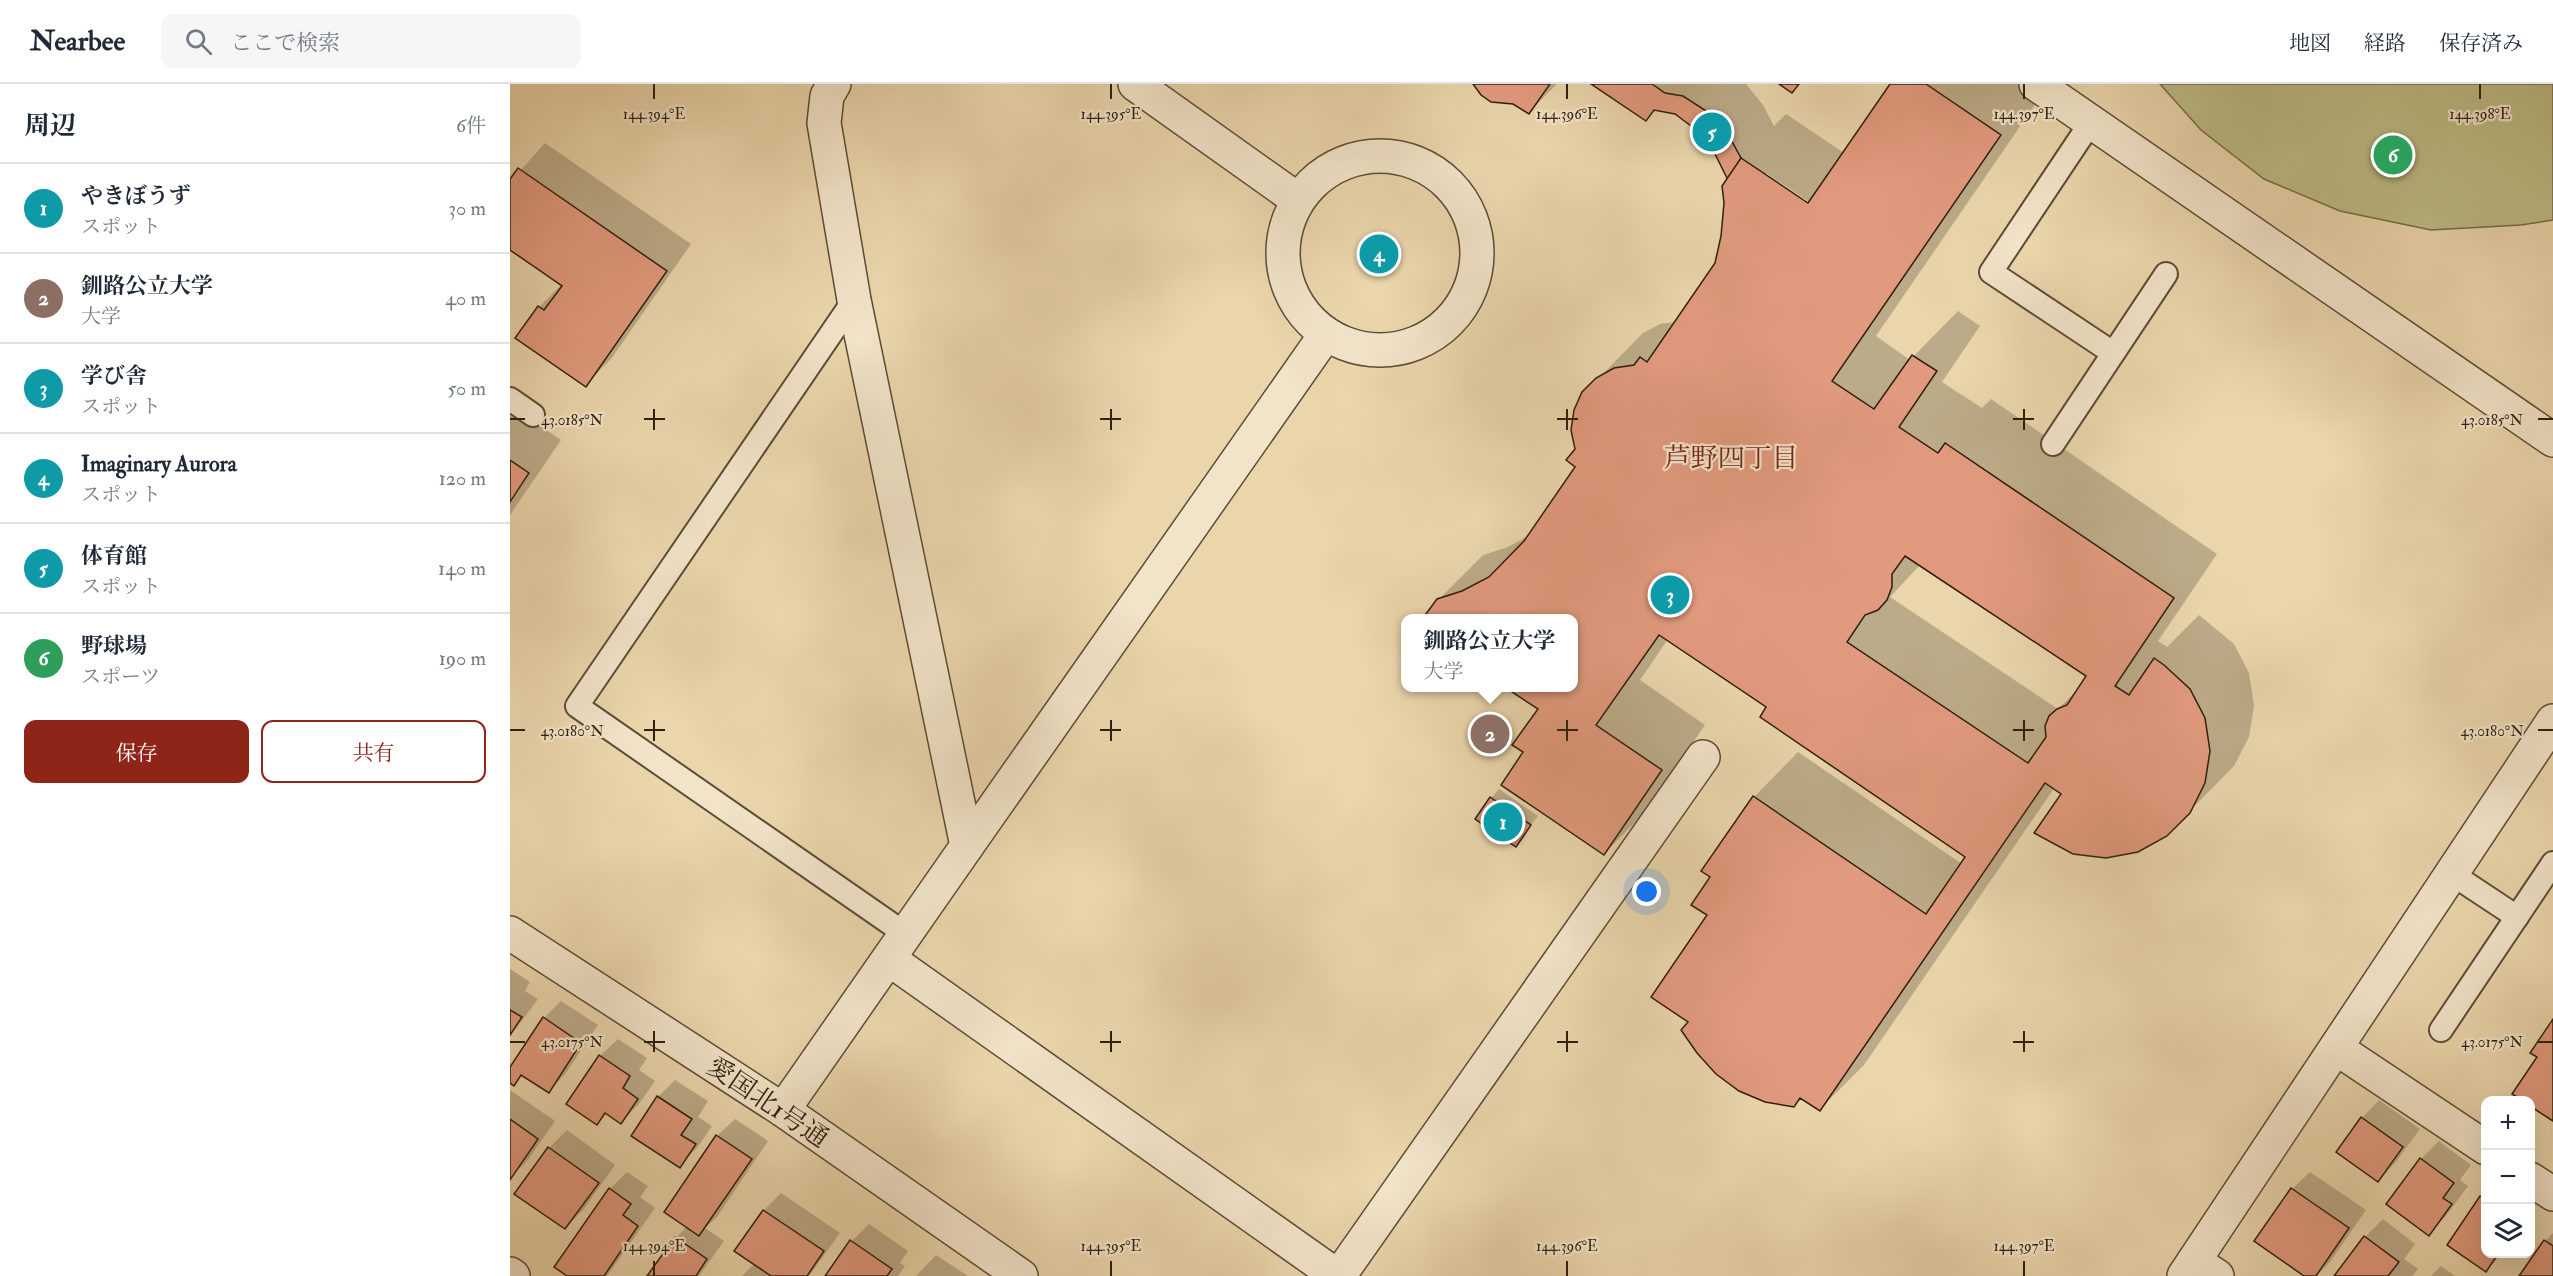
<!DOCTYPE html>
<html lang="ja">
<meta charset="utf-8">
<style>
:root{--surface:#fff;--page:#f6f6f7;--text:#1f2937;--muted:#747a83;--line:#e0e1e3;--accent:#8f2418}
body{margin:0;font-family:"IM FELL Double Pica","Noto Serif JP",serif;background:var(--page);color:var(--text)}
.controls{position:absolute;right:18px;bottom:18px;display:grid;overflow:hidden;border-radius:12px;box-shadow:0 6px 24px #0002}
.controls button{width:54px;height:54px;display:grid;place-items:center;padding:0;border:0;border-bottom:2px solid var(--line);background:var(--surface);color:var(--text);font:30px sans-serif}
.you{position:absolute;left:1137px;top:808px;width:21px;height:21px;margin:-15px;border:4px solid #fff;border-radius:50%;background:#1a73e8;box-shadow:0 0 0 9px #1a73e833}
.badge{display:grid;place-items:center;width:39px;height:39px;border-radius:50%;background:var(--accent);color:#fff;font-size:20px;font-weight:700}
.pin{position:absolute;translate:-50% -50%;border:3px solid #fff;box-shadow:0 2px 6px #0006}
.popup{position:absolute;left:891px;top:530px;width:177px;height:78px;box-sizing:border-box;display:grid;place-content:center;border-radius:12px;background:var(--surface);filter:drop-shadow(0 2px 4px #0005);font-size:20px;white-space:nowrap;color:var(--muted)}
.popup b{font-size:22px;color:var(--text)}
.popup::after{content:'';position:absolute;left:50%;top:100%;margin-left:-12px;border:12px solid transparent;border-top-color:var(--surface)}
.list{margin:0;padding:0;list-style:none}
h2{display:flex;justify-content:space-between;align-items:center;height:78px;margin:0;padding:0 24px;font-size:26px}
h2 small{font-size:20px;font-weight:400;color:var(--muted)}
.list li{display:grid;grid-template-columns:39px 1fr auto;gap:18px;align-items:center;box-sizing:border-box;height:90px;padding:0 24px;border-top:2px solid var(--line)}
.list b{display:block;font-size:22px;white-space:nowrap}
.list p{margin:0;font-size:20px;white-space:nowrap;color:var(--muted)}
.list em{font-size:20px;font-style:normal;color:var(--muted)}
.actions{display:flex;gap:12px;padding:18px 24px}
.actions a{flex:1;padding:14px 0;border:2px solid var(--accent);border-radius:12px;text-align:center;font-size:21px;color:var(--accent)}
.actions .main{background:var(--accent);color:#fff}
.icon{flex:none;width:33px;height:33px;fill:none;stroke:currentColor;stroke-width:2;stroke-linecap:round;stroke-linejoin:round}
.map{position:relative;flex:none;width:2043px;height:1192px;overflow:hidden}
header{display:flex;align-items:center;gap:36px;box-sizing:border-box;height:84px;padding:0 30px;background:var(--surface);border-bottom:2px solid var(--line)}
header strong{font-size:28px}
nav{display:flex;gap:33px;margin-inline-start:auto;font-size:21px}
.search{width:420px;height:54px;background:var(--page);display:flex;align-items:center;gap:15px;box-sizing:border-box;padding:0 21px;border-radius:12px;color:var(--muted);font-size:22px}
main{display:flex}
aside{flex:1;background:var(--surface)}
.map>svg:first-child{display:block}
.green{fill:#bdbc86;stroke:#766d4a;stroke-width:1.5}
.shadow{fill:#0003;fill-rule:evenodd}
.building{fill:#e29a7e;stroke:#2e1e0e;stroke-width:1.5;fill-rule:evenodd}
.lines{fill:none;stroke-linecap:round;stroke-linejoin:round}
.service-casing{stroke:#5d4c36;stroke-width:26}
.minor-casing{stroke:#5d4c36;stroke-width:36}
.tertiary-casing{stroke:#5d4c36;stroke-width:36}
.service{stroke:#f2e4c9;stroke-width:22}
.minor{stroke:#f2e4c9;stroke-width:33}
.tertiary{stroke:#f2e4c9;stroke-width:33}
.ticks{fill:none;stroke:#2e1e0e;stroke-width:2}
.labels{text-anchor:middle;stroke-width:4.5;stroke-linejoin:round;paint-order:stroke}
.street-label{font-size:26px;fill:#2e1e0e;stroke:#f2e4c9}
.neighbourhood-label{font-size:27px;fill:#7a1f14;stroke:#f2e4c9}
.ticks-label{font-size:15px;text-anchor:middle;fill:#2e1e0e;stroke:#f2e4c9;stroke-width:4.5;stroke-linejoin:round;paint-order:stroke}
</style>
<header>
<strong>Nearbee</strong>
<div class="search"><svg class="icon" aria-label="search" viewBox="0 0 24 24"><circle cx="10" cy="10" r="6"/><path d="M15 15l6 6"/></svg>ここで検索</div>
<nav><a>地図</a><a>経路</a><a>保存済み</a></nav>
</header>
<main>
<aside>
<h2>周辺<small>6件</small></h2>
<ul class="list">
<li><span class="badge" style="background:#0f9aa8">1</span><div><b>やきぼうず</b><p>スポット</p></div><em>30 m</em></li>
<li><span class="badge" style="background:#8d6e63">2</span><div><b>釧路公立大学</b><p>大学</p></div><em>40 m</em></li>
<li><span class="badge" style="background:#0f9aa8">3</span><div><b>学び舎</b><p>スポット</p></div><em>50 m</em></li>
<li><span class="badge" style="background:#0f9aa8">4</span><div><b>Imaginary Aurora</b><p>スポット</p></div><em>120 m</em></li>
<li><span class="badge" style="background:#0f9aa8">5</span><div><b>体育館</b><p>スポット</p></div><em>140 m</em></li>
<li><span class="badge" style="background:#2e9e5b">6</span><div><b>野球場</b><p>スポーツ</p></div><em>190 m</em></li>
</ul>
<div class="actions"><a class="main">保存</a><a>共有</a></div>
</aside>
<div class="map">
<svg width="2043" height="1192" viewBox="0 0 2043 1192">
<rect width="100%" height="100%" fill="#ebd6ac"/>
<filter id="stains"><feTurbulence type="fractalNoise" baseFrequency=".00333" numOctaves="4"/><feColorMatrix values="0 0 0 0 .2 0 0 0 0 .09 0 0 0 0 .02 0 0 0 .5 -.17"/></filter>
<radialGradient id="worn" r=".72"><stop offset=".6" stop-color="#630" stop-opacity="0"/><stop offset="1" stop-color="#630" stop-opacity=".3"/></radialGradient>
<polygon class="green" points="1650,0 2043,0 2043,136 2011,141 1921,146 1830,127 1754,95 1691,46"/>
<g class="shadow">
<polygon points="967,0 1047,0 1019,28"/>
<path d="M1083 0H1236L1253 21 1264 42 1276 30 1334 69 1382 0H1526L1535 6 1366 252 1400 276 1448 227 1470 242 1432 298 1472 324 1481 315 1707 470 1648 557 1657 563 1689 531 1724 560 1739 589 1744 622 1739 653 1724 682 1656 751 1553 710 1545 703 1354 981 1310 1025 1292 1013 1284 1021 1180 937 1199 831 1202 793 1244 713 1288 668 1452 780 1457 772 1258 623 1158 555 1130 596 1195 641 1138 725 1094 770 1015 668 1030 624 999 604H1064V534H915L928 516 973 471 998 463 1020 451 1068 382 1067 366 1074 309 1133 249 1150 240 1166 238 1206 180 1213 153 1219 95 1201 59 1165 29 1146 25 1136 35ZM1256 89 1305 122 1303 125 1256 93ZM1411 480 1578 592 1573 600 1548 625 1380 513Z"/>
<polygon points="35,59 181,160 101,275 75,301 29,223 52,200 0,164 0,98"/>
<polygon points="0,321 51,356 0,431"/>
<polygon points="989,705 1028,732 1005,761 981,714"/>
<polygon points="0,885 20,898 15,907 28,915 0,953"/>
<polygon points="51,917 88,941 56,989 39,1007 13,990 4,1000 0,997 0,985 34,934"/>
<polygon points="108,955 137,974 129,986 145,997 128,1021 111,1038 97,1029 87,1039 90,972"/>
<polygon points="165,996 198,1017 188,1033 202,1042 187,1064 169,1082 148,1013"/>
<polygon points="0,1006 45,1037 17,1077 0,1094"/>
<polygon points="1869,1016 1910,1045 1885,1079 1868,1096 1852,1034"/>
<polygon points="225,1035 258,1057 207,1133 195,1144 214,1157 189,1192 139,1192 166,1154 177,1142 207,1052"/>
<polygon points="57,1046 105,1081 73,1126 55,1144 6,1110 39,1064"/>
<polygon points="1929,1057 1961,1081 1950,1096 1958,1102 1936,1132 1919,1150 1878,1120 1911,1075"/>
<polygon points="117,1088 138,1102 130,1113 145,1124 97,1192 60,1192 100,1105"/>
<polygon points="1800,1088 1856,1126 1820,1178 1806,1192 1797,1192 1782,1105"/>
<polygon points="271,1109 330,1149 299,1192 232,1192 245,1179 226,1166 254,1126"/>
<polygon points="1976,1109 1976,1170 1992,1170 1976,1186 1971,1113"/>
<polygon points="2020,1118 2026,1121 2020,1129"/>
<polygon points="1873,1135 1905,1160 1894,1175 1908,1185 1902,1192 1826,1192 1855,1153"/>
<polygon points="359,1140 398,1167 390,1179 395,1182 388,1192 317,1192 342,1157"/>
<polygon points="2043,1149 2043,1192 2011,1192 2035,1157"/>
<polygon points="426,1171 458,1192 406,1192"/>
<polygon points="1931,1182 1945,1192 1921,1192"/>
</g>
<g class="building">
<polygon points="963,0 1040,0 1019,30 1003,20 981,18 971,11"/>
<polygon points="1081,0 1142,0 1155,9 1173,12 1201,30 1220,54 1231,74 1218,96 1200,60 1181,42 1165,30 1144,26 1136,37"/>
<polygon points="1269,0 1289,0 1282,9"/>
<path d="M1380 0H1416L1491 51 1322 297 1364 325 1402 271 1427 287 1389 343 1428 369 1435 359 1664 514 1605 602 1619 611 1644 574 1654 581 1680 605 1695 634 1700 667 1695 699 1680 729 1657 752 1628 768 1596 774 1563 770 1524 749 1551 710 1535 699 1310 1027 1290 1014 1284 1023 1255 1018 1229 1007 1206 990 1187 969 1171 946 1178 938 1141 913 1197 831 1181 821 1200 793 1191 787 1243 712 1416 830 1455 773 1250 633 1256 623 1149 551 1086 641 1152 686 1094 771 991 701 1013 668 1002 661 1028 625 996 604H1064V534H913L927 515 952 507 979 493 1014 457 1065 383 1056 376 1065 365 1061 346 1064 326 1072 308 1086 294 1104 284 1124 281 1130 273 1137 278 1205 179 1211 152 1214 119 1212 102 1231 74 1298 119ZM1395 472 1576 592 1557 621 1547 625 1539 632 1535 642 1536 653 1518 679 1337 558 1355 531 1368 526 1377 516 1382 503V490Z"/>
<polygon points="8,84 157,187 76,303 5,254 28,222 34,226 52,202 0,166 0,95"/>
<polygon points="0,376 19,389 0,418"/>
<polygon points="980,713 1021,741 1006,763 965,735"/>
<polygon points="0,926 12,933 0,951"/>
<polygon points="33,933 71,959 39,1009 11,991 4,1002 0,999 0,983"/>
<polygon points="2043,935 2043,1037 2020,1022 2020,1016 2012,1016 2002,1010 2027,973 2020,969"/>
<polygon points="89,971 120,992 113,1004 128,1015 111,1040 95,1029 87,1041 56,1020"/>
<polygon points="147,1012 182,1035 171,1051 186,1060 170,1084 121,1052"/>
<polygon points="1851,1033 1893,1063 1868,1098 1826,1068"/>
<polygon points="0,1035 28,1055 0,1096"/>
<polygon points="206,1051 242,1075 189,1152 154,1128"/>
<polygon points="38,1063 89,1099 55,1145 4,1110"/>
<polygon points="1910,1074 1944,1099 1933,1114 1942,1120 1919,1152 1876,1120"/>
<polygon points="99,1104 121,1120 113,1131 128,1142 94,1192 57,1192 44,1183"/>
<polygon points="1781,1104 1839,1144 1806,1192 1794,1192 1744,1157"/>
<polygon points="1970,1112 1976,1116 1976,1170 1988,1170 1976,1188 1937,1161"/>
<polygon points="253,1126 314,1167 297,1192 261,1192 224,1167"/>
<polygon points="1854,1152 1889,1178 1878,1192 1824,1192"/>
<polygon points="165,1153 197,1175 186,1192 137,1192"/>
<polygon points="340,1156 382,1185 377,1192 315,1192"/>
<polygon points="2034,1156 2043,1162 2043,1192 2009,1192"/>
</g>
<g class="lines">
<g class="service-casing">
<g id="service">
<polyline points="1581,38 1481,188 1603,269"/>
<polyline points="344,216 67,622 397,851"/>
<polyline points="0,315 23,331"/>
<polyline points="1543,360 1656,190"/>
<polyline points="1942,790 2007,833"/>
<polyline points="1931,946 2043,779"/>
</g>
</g>
<g class="minor-casing">
<g id="minor">
<polyline points="625,0 788,116"/>
<polyline points="1526,0 2043,356"/>
<circle cx="870" cy="169" r="97"/>
<polyline points="457,762 816,250"/>
<polyline points="379,875 827,1192"/>
<polyline points="1826,964 1976,1064"/>
<polyline points="273,1026 457,762 344,216 314,39 317,12 324,0"/>
<polyline points="2020,1095 2043,1110"/>
<polyline points="1684,1177 1707,1192"/>
<polyline points="0,1190 3,1192"/>
<polyline points="829,1192 1193,673"/>
<polyline points="1674,1192 2043,637"/>
</g>
</g>
<g class="tertiary-casing">
<polyline id="tertiary" points="0,849 273,1026 511,1192"/>
</g>
<use href="#service" class="service"/>
<use href="#minor" class="minor"/>
<use href="#tertiary" class="tertiary"/>
</g>
<path class="ticks" d="M144 0V15M601 0V15M1057 0V15M1514 0V15M1970 0V15M144 325V346M601 325V346M1057 325V346M1514 325V346M0 335H15M134 335H155M590 335H611M1047 335H1068M1503 335H1524M2028 335H2043M144 636V657M601 636V657M1057 636V657M1514 636V657M0 646H15M134 646H155M590 646H611M1047 646H1068M1503 646H1524M2028 646H2043M144 947V968M601 947V968M1057 947V968M1514 947V968M0 958H15M134 958H155M590 958H611M1047 958H1068M1503 958H1524M2028 958H2043M144 1177V1192M601 1177V1192M1057 1177V1192M1514 1177V1192"/>
<g class="labels">
<g class="street-label">
<text transform="translate(258 1018) rotate(34)" y="9">愛国北1号通</text>
</g>
<g class="neighbourhood-label">
<text x="1221" y="383">芦野四丁目</text>
</g>
</g>
<g class="ticks-label">
<text x="144" y="35">144.394°E</text>
<text x="601" y="35">144.395°E</text>
<text x="1057" y="35">144.396°E</text>
<text x="1514" y="35">144.397°E</text>
<text x="1970" y="35">144.398°E</text>
<text x="62" y="341">43.0185°N</text>
<text x="1982" y="341">43.0185°N</text>
<text x="62" y="652">43.0180°N</text>
<text x="1982" y="652">43.0180°N</text>
<text x="62" y="963">43.0175°N</text>
<text x="1982" y="963">43.0175°N</text>
<text x="144" y="1167">144.394°E</text>
<text x="601" y="1167">144.395°E</text>
<text x="1057" y="1167">144.396°E</text>
<text x="1514" y="1167">144.397°E</text>
</g>
<rect width="100%" height="100%" filter="url(#stains)"/>
<rect width="100%" height="100%" fill="url(#worn)"/>
</svg>
<div class="controls">
<button>+</button>
<button>−</button>
<button><svg class="icon" aria-label="layers" viewBox="0 0 24 24"><path d="M12 4l9 5-9 5-9-5zM3 14l9 5 9-5"/></svg></button>
</div>
<div class="you"></div>
<div class="pin badge" style="left:993px;top:738px;background:#0f9aa8">1</div>
<div class="pin badge" style="left:980px;top:650px;background:#8d6e63">2</div>
<div class="popup"><b>釧路公立大学</b>大学</div>
<div class="pin badge" style="left:1160px;top:511px;background:#0f9aa8">3</div>
<div class="pin badge" style="left:869px;top:170px;background:#0f9aa8">4</div>
<div class="pin badge" style="left:1202px;top:48px;background:#0f9aa8">5</div>
<div class="pin badge" style="left:1883px;top:71px;background:#2e9e5b">6</div>
</div>
</main>
